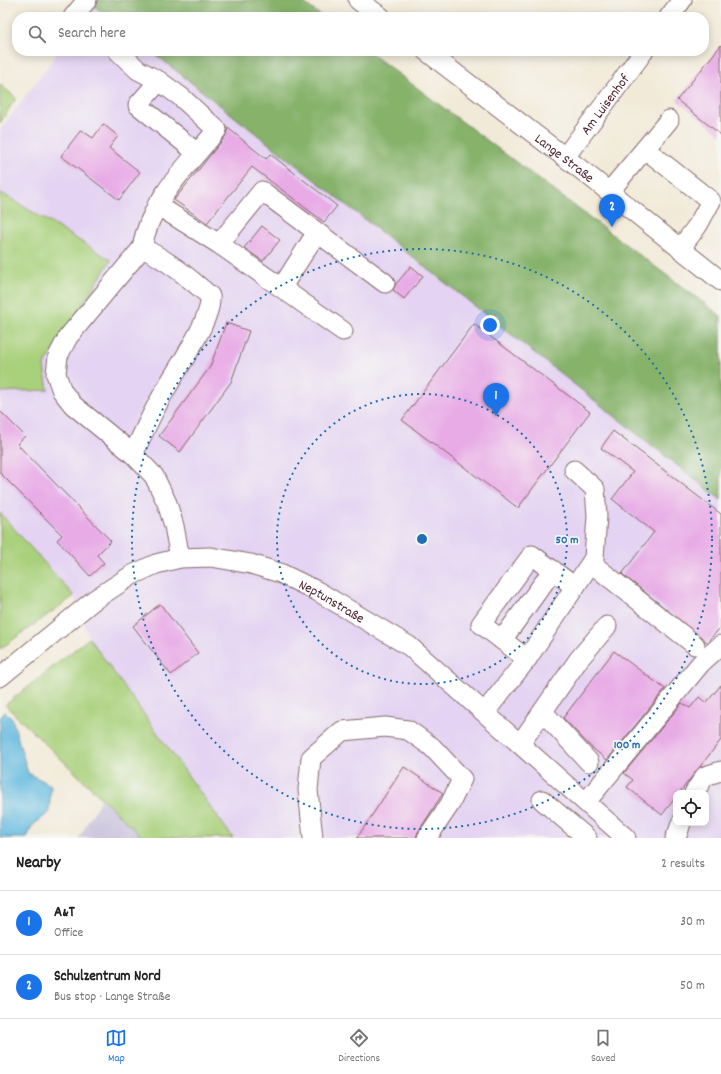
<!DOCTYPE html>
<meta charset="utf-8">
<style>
:root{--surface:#fff;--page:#f2f2f2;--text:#222;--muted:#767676;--line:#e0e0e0;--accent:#1a73e8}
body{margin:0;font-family:Dekko,sans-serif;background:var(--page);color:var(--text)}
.controls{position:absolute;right:12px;bottom:12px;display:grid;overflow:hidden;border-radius:8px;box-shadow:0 2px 10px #0003}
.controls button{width:36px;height:36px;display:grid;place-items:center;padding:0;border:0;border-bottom:1px solid var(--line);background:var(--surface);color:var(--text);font:20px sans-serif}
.you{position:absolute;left:490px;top:325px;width:14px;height:14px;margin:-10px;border:3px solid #fff;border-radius:50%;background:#1a73e8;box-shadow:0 0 0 6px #1a73e833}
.badge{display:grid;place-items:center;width:26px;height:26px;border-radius:50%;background:var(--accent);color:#fff;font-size:13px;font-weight:700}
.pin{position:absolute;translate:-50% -33px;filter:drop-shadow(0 1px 2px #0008)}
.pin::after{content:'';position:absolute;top:21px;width:14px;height:12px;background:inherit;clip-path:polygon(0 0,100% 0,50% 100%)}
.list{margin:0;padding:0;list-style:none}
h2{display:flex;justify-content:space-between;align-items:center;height:52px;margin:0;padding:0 16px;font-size:17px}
h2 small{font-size:13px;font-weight:400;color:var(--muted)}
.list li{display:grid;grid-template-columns:26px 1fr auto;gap:12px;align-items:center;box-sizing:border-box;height:64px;padding:0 16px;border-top:1px solid var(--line)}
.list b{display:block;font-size:15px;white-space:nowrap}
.list p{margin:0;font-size:13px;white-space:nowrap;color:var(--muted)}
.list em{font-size:13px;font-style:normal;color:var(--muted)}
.icon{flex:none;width:22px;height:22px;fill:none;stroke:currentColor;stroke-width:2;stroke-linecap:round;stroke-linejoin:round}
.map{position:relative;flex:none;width:721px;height:838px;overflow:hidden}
.search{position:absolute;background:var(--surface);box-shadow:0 2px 10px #0003;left:12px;right:12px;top:12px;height:44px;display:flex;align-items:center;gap:10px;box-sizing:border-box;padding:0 14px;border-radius:16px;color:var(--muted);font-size:15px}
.sheet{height:180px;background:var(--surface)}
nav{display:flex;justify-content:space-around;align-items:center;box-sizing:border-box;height:56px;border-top:1px solid var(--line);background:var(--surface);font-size:11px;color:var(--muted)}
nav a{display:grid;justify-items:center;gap:2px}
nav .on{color:var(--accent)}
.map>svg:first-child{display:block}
.built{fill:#e4d3f2;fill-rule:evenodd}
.industrial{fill:#c6c0da}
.green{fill:#a9d07a;stroke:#7a7852}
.forest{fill:#86b26a;stroke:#68684a}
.water{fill:#62badf;stroke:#566c85}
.building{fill:#e8abe6}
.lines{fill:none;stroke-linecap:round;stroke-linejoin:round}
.minor-casing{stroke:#856668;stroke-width:21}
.minor{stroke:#fff;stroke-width:19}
.ring{fill:none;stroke:#1f6fb2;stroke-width:2;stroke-dasharray:2 4}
.labels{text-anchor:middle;stroke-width:3.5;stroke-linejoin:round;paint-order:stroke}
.street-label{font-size:14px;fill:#4a1f2b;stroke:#f6f6f2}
.centre{fill:#1f6fb2;stroke:#f6f6f2;stroke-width:2}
.ring-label{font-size:12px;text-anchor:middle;font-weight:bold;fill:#1f6fb2;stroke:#f6f6f2;stroke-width:3.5;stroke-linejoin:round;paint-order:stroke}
</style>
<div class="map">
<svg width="721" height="838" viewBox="0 0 721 838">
<rect width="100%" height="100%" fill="#f6f6f2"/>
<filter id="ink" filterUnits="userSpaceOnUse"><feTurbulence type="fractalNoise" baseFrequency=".025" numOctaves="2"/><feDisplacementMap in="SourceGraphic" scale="8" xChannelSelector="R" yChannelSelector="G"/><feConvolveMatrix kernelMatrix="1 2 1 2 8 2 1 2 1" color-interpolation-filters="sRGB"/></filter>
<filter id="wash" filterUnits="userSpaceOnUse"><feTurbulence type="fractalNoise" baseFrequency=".012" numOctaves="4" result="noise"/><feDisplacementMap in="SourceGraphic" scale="16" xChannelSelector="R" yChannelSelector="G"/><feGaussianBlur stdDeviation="0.9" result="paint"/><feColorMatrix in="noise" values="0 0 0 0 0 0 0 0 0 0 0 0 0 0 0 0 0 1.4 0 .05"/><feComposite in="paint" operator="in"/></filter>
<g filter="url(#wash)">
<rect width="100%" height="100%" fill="#f2ead8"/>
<g class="built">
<polygon points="93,5 108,17 85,17"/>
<path d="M59 51H151L721 500V838H233L89 638 74 596 0 513V130ZM676 793H706V823H676Z"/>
</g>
<polygon class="industrial" points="101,799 149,838 79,838"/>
<g class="green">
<polygon points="0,84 16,98 0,123"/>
<polygon points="0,192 111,260 44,366 48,390 0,392"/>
<polygon points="0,513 74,596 0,649"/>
<polygon points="89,638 233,838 143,838 5,705"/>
</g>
<g class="forest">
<polygon points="98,0 300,0 323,17 108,17 93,5"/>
<polygon points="151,51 368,51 721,316 721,500"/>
</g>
<polygon class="water" points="5,712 12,718 28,773 51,785 49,813 32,826 27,838 0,838 0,718"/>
<g id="blocks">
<g class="building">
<polygon points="721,45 721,135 677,100"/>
<polygon points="103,124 118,136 109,148 140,172 119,200 61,156 81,130 93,138"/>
<polygon points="228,128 266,159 270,154 337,206 324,222 252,167 207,223 174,200 225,137"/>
<polygon points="262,226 280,240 263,261 244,248"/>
<polygon points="411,266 423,276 404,299 393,290 396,284"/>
<polygon points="226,323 249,331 231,382 180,452 159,436 210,367"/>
<polygon points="474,324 590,412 518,508 402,420"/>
<polygon points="0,411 25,436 17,444 111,541 97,555 104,563 90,576 57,540 62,535 0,473"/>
<polygon points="613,431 721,514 721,627 707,642 622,574 654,532 612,499 633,472 601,448"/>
<polygon points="160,604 198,653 171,675 133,626"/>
<polygon points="614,651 665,689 607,760 591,747 563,718"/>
<polygon points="721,685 721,740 679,793 676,793 676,797 662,815 627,787 633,780 624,773 682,703 690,708 699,697 706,703"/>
<polygon points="404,767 443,793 418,832 416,838 357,838"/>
</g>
</g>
</g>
<g filter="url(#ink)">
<use href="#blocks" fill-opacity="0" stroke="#856668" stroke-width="1"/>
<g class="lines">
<g class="minor-casing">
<g id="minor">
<polyline points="358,0 381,17"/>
<polyline points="73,17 87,0"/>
<polyline points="669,17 682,0"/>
<path d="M118 51 138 70 159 81 181 97 217 130C187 166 150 200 142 248L68 337 58 356 56 374 62 391 73 405 133 454 154 476 167 503 174 526 180 558"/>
<path id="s1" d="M426 51 588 175 721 281"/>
<polyline points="159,81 138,105 197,153"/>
<polyline points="645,149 711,201 698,225 680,249"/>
<path id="s2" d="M565 157 644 51"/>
<polyline points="609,192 669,120"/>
<polyline points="157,205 219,244 343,331"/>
<polyline points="219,244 262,191 385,283"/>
<polyline points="282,287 317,232"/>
<path d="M133 454C143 434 151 415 162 396 174 373 213 319 210 296 189 278 168 260 142 248"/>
<polyline points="591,563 695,645"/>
<polyline points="502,640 553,570"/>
<polyline points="527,659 481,624 532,555 575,587"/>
<path id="s3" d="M0 677 94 600 132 575 156 564 180 558 211 557 251 564 280 573 317 591 409 646 626 838"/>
<polyline points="485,712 527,659 594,558 597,516 595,489 574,470"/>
<polyline points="543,712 589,762"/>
<polyline points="520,744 579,659 607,626"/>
<polyline points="694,793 705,776 721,771"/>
<polyline points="542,800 587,838"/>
<polyline points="586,802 701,663 721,645"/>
<polyline points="313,838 308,790 311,758 342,731 385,727 408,730 432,747 462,779 450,804 427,838"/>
<polyline points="675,838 678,833 681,823"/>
</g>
</g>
<use href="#minor" class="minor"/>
</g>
</g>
<g class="ring">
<circle cx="422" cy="539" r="145"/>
<circle cx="422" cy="539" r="290"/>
</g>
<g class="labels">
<g class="street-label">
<text dy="5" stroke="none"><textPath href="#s2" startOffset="66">Am Luisenhof</textPath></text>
<text dy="5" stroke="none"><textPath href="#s1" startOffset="175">Lange Straße</textPath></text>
<text dy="5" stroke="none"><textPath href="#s3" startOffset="379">Neptunstraße</textPath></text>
</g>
</g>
<circle cx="422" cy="539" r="6" class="centre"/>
<g class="ring-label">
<text x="567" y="543">50 m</text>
<text x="627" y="748">100 m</text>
</g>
</svg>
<div class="controls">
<button><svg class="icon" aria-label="locate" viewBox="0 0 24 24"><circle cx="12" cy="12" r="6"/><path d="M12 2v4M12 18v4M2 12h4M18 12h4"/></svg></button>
</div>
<div class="you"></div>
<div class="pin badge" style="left:496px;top:416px">1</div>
<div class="pin badge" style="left:612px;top:227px">2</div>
<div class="search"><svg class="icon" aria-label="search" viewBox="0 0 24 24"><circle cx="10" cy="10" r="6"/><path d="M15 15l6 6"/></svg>Search here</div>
</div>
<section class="sheet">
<h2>Nearby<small>2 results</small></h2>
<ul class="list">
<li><span class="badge">1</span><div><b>A&amp;T</b><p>Office</p></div><em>30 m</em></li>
<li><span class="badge">2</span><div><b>Schulzentrum Nord</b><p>Bus stop · Lange Straße</p></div><em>50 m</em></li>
</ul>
</section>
<nav>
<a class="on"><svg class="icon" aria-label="map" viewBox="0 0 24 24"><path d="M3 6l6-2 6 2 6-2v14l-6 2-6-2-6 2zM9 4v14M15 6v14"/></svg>Map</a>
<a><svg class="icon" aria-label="directions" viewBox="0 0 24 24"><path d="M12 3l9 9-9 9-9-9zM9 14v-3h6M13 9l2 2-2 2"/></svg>Directions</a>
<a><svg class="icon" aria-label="saved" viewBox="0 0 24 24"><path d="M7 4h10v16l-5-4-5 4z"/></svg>Saved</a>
</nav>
